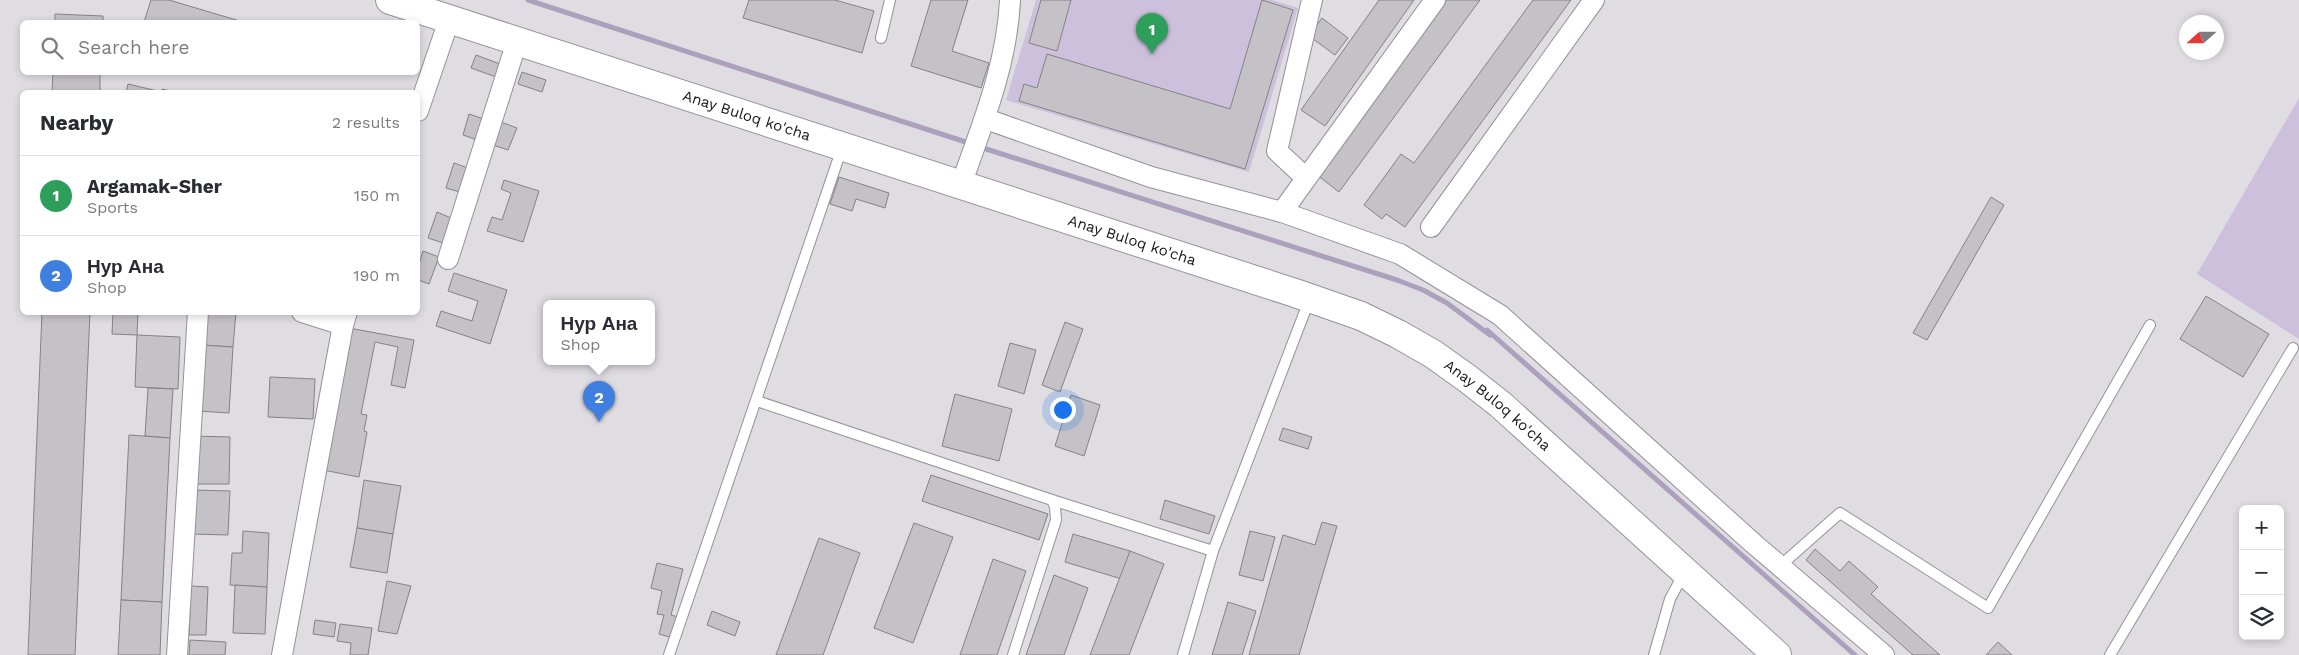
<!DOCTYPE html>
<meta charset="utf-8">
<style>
:root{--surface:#fff;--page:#f2f2f3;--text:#2b2b33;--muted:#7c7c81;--line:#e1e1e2;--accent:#2c7e4f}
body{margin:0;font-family:"Work Sans",sans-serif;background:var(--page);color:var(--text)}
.controls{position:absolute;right:15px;bottom:15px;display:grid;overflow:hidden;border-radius:8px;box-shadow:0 2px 8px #0003}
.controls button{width:45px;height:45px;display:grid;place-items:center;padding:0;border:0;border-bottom:1px solid var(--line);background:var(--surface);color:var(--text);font:25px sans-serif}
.compass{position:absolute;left:2179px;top:15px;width:45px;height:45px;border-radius:50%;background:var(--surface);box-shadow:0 2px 8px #0003;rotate:249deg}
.you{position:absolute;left:1062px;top:409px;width:18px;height:18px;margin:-12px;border:4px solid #fff;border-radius:50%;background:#1a73e8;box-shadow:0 0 0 8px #1a73e833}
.badge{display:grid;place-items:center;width:32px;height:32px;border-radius:50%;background:var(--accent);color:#fff;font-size:16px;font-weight:700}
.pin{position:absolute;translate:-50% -41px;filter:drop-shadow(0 1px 2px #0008)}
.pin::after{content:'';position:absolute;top:26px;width:18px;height:15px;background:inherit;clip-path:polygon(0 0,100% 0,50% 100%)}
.popup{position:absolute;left:543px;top:300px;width:112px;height:65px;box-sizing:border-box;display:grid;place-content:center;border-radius:8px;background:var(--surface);filter:drop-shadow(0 1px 4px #0005);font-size:16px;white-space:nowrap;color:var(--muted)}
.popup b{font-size:19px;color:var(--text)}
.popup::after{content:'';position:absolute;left:50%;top:100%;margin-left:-10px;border:10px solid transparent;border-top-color:var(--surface)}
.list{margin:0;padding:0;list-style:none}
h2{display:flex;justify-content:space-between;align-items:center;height:65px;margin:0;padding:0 20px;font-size:21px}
h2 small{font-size:16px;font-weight:400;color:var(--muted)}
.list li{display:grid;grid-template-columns:32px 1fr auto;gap:15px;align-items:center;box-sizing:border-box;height:80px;padding:0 20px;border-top:1px solid var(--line)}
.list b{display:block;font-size:19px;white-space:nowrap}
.list p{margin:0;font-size:16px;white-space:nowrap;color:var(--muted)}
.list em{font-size:16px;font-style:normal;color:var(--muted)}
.icon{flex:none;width:28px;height:28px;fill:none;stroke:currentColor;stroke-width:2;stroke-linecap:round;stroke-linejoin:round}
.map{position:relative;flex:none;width:2299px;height:655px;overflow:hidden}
.search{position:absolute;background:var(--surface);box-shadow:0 2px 8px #0003;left:20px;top:20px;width:400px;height:55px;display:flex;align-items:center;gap:12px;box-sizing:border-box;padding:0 18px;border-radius:8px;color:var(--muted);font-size:19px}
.panel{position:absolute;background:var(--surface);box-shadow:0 2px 8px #0003;left:20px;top:90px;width:400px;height:225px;border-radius:8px}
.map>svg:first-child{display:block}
.green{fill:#ccc0dc}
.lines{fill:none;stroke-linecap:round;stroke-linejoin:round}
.stream{stroke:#aca0bc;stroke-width:5}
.building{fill:#c4c2c7;stroke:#848286}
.service-casing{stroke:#949297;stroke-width:12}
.minor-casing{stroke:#949297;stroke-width:22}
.secondary-casing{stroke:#949297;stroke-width:30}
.service{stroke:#fff;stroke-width:10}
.minor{stroke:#fff;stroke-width:20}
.secondary{stroke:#fff;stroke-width:28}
.labels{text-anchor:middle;stroke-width:4;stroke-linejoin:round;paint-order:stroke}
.street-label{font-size:15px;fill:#171618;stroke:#eceaef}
</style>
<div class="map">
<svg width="2299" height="655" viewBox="0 0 2299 655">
<rect width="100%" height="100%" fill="#dfdde2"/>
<g class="green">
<polygon points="1036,0 1272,0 1298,8 1249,172 1006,100"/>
<polygon points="2299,98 2299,339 2197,274"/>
</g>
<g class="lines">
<g class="stream">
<polyline points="528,0 972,144"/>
<polyline points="980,147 1397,280 1423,290 1447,303 1490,335 1487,330 1855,655"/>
</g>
</g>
<g class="building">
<polygon points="151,0 169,0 243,22 144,22"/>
<polygon points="749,0 835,0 874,11 862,53 743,18"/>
<polygon points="931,0 968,0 952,51 989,63 981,88 911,66"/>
<polygon points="1041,0 1071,0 1057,51 1029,43"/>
<polygon points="1262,0 1293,10 1245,169 1019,101 1024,84 1037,88 1047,54 1230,109"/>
<polygon points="1379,0 1414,0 1325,126 1301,110"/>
<polygon points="1445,0 1480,0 1339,192 1317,175"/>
<polygon points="1533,0 1571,0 1405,227 1386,214 1382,219 1364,205 1401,154 1414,163"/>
<polygon points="55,14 103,16 103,22 55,22"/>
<polygon points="1322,18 1348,38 1335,55 1309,36"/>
<polygon points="476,55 500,64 496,77 471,68"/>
<polygon points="53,72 100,72 100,92 52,92"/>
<polygon points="522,72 546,80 542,92 518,84"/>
<polygon points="128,84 162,92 162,89 176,92 126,92"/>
<polygon points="469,114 484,119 477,140 463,135"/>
<polygon points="501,122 517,128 508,150 493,145"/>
<polygon points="454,163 468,168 460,192 446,188"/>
<polygon points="839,177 889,193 885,208 856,199 852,211 830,204"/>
<polygon points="504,180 539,191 523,242 487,231 492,217 502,220 511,193 501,189"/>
<polygon points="1991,197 2004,205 1927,340 1913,333"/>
<polygon points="437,212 451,218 443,243 428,238"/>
<polygon points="423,251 439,257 429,284 418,280 418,267"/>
<polygon points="454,273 507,290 490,344 436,326 441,311 472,321 478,301 448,291"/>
<polygon points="2206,296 2269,334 2243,377 2180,339"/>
<polygon points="42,312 90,312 75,655 28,655"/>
<polygon points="113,312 138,312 137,335 112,334"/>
<polygon points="203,312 236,312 233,347 201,345"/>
<polygon points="1065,322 1083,329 1060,392 1042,385"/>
<polygon points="349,328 414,340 405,388 391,385 398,347 375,342 361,414 367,415 364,431 367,432 359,477 323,470"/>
<polygon points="137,335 180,337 178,389 135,387"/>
<polygon points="1010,343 1036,350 1024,394 998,386"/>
<polygon points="201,345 233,347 229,413 197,411"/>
<polygon points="270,377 315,379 313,419 268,417"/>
<polygon points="148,388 173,389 170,438 145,436"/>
<polygon points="955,394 1012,409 999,461 942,446"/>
<polygon points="1071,395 1100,405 1084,456 1055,446"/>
<polygon points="1283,428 1312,437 1308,449 1279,440"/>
<polygon points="129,435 170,438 162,602 121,600"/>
<polygon points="193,436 230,437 229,484 192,484"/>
<polygon points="931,475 1048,514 1039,540 922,501"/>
<polygon points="364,480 401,486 393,534 357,528"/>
<polygon points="193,490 230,491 228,535 192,534"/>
<polygon points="1165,500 1215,516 1209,534 1160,519"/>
<polygon points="1322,522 1337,526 1299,655 1249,655 1283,535 1315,545"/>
<polygon points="914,523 953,537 913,643 874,628"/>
<polygon points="357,528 393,534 387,573 350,567"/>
<polygon points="243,531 269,533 267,587 230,585 232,553 242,553"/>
<polygon points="1250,531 1275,537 1263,581 1239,575"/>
<polygon points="1073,534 1130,551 1122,579 1065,562"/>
<polygon points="819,538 860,553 823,655 776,655"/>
<polygon points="1815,549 1840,571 1849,561 1878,587 1871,594 1940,655 1913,655 1806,560"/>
<polygon points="1130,551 1164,564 1129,655 1090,655"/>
<polygon points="993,559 1026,571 997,655 960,655"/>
<polygon points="657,563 683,569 671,615 678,617 673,638 659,634 664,615 657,614 662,591 651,588"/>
<polygon points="1054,575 1088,588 1064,655 1026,655"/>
<polygon points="387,581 411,586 397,634 378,631"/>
<polygon points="235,585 267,587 265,634 233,633"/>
<polygon points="191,586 208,587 206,635 189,635"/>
<polygon points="121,600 162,602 160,655 118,655"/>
<polygon points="1228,602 1256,611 1242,655 1212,655"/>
<polygon points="712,611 740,622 735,636 707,625"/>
<polygon points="315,620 336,623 334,637 313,634"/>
<polygon points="340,624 372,628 368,655 350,655 351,643 337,641"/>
<polygon points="190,640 226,642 225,655 189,655"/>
<polygon points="1998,642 2012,655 1986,655"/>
</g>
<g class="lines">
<g class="service-casing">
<g id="service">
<polyline points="881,38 890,0"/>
<polyline points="757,401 1052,500 1055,507 1056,520 1013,655"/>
<polyline points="1052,500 1213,551"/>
<polyline points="1780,566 1840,513 1988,608 2150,325"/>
<polyline points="669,655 842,148"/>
<polyline points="1183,655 1213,551 1310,298"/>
<polyline points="1654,655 1670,599 1684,573"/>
<polyline points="2110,655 2293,348"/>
</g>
</g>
<g class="minor-casing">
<g id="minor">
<polyline points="418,111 449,20"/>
<polyline points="986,119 1151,177 1282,212 1400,254 1500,315 1754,544 1884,655"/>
<polyline points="1306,178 1277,151 1312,0"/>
<path d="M961 185C982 125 1007 65 1010 0"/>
<polyline points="1282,212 1435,0"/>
<polyline points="1431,227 1594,0"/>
<polyline points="448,259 517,41"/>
<polyline points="302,312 343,325"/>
<polyline points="177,655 198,312"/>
<polyline points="282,655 343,325 347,312"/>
</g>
</g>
<g class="secondary-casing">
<g id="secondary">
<path id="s1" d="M390 0 1295 293 1361 316 1398 334 1433 354 1468 379 1501 405 1777 655"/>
</g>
</g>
<use href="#service" class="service"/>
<use href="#minor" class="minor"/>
<use href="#secondary" class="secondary"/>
</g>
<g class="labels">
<g class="street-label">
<text dy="5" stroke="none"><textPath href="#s1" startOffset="375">Anay Buloq ko'cha</textPath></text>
<text dy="5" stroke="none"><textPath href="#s1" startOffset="780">Anay Buloq ko'cha</textPath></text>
<text dy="5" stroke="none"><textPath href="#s1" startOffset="1185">Anay Buloq ko'cha</textPath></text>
</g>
</g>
</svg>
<div class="controls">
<button>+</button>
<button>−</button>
<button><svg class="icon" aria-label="layers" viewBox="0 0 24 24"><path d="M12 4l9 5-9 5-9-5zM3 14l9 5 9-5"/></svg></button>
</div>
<svg class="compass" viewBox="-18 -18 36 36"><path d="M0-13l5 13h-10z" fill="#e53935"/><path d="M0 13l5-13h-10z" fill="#7c7c81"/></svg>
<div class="you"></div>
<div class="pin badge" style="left:1152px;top:54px;background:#2e9e5b">1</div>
<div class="pin badge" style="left:599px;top:422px;background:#3f7fe0">2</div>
<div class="popup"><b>Нур Ана</b>Shop</div>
<div class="search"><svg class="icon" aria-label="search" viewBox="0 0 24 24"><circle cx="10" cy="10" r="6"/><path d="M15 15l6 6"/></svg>Search here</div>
<section class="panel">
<h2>Nearby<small>2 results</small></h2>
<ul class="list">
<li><span class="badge" style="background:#2e9e5b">1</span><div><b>Argamak-Sher</b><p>Sports</p></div><em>150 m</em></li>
<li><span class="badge" style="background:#3f7fe0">2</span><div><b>Нур Ана</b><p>Shop</p></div><em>190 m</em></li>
</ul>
</section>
</div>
